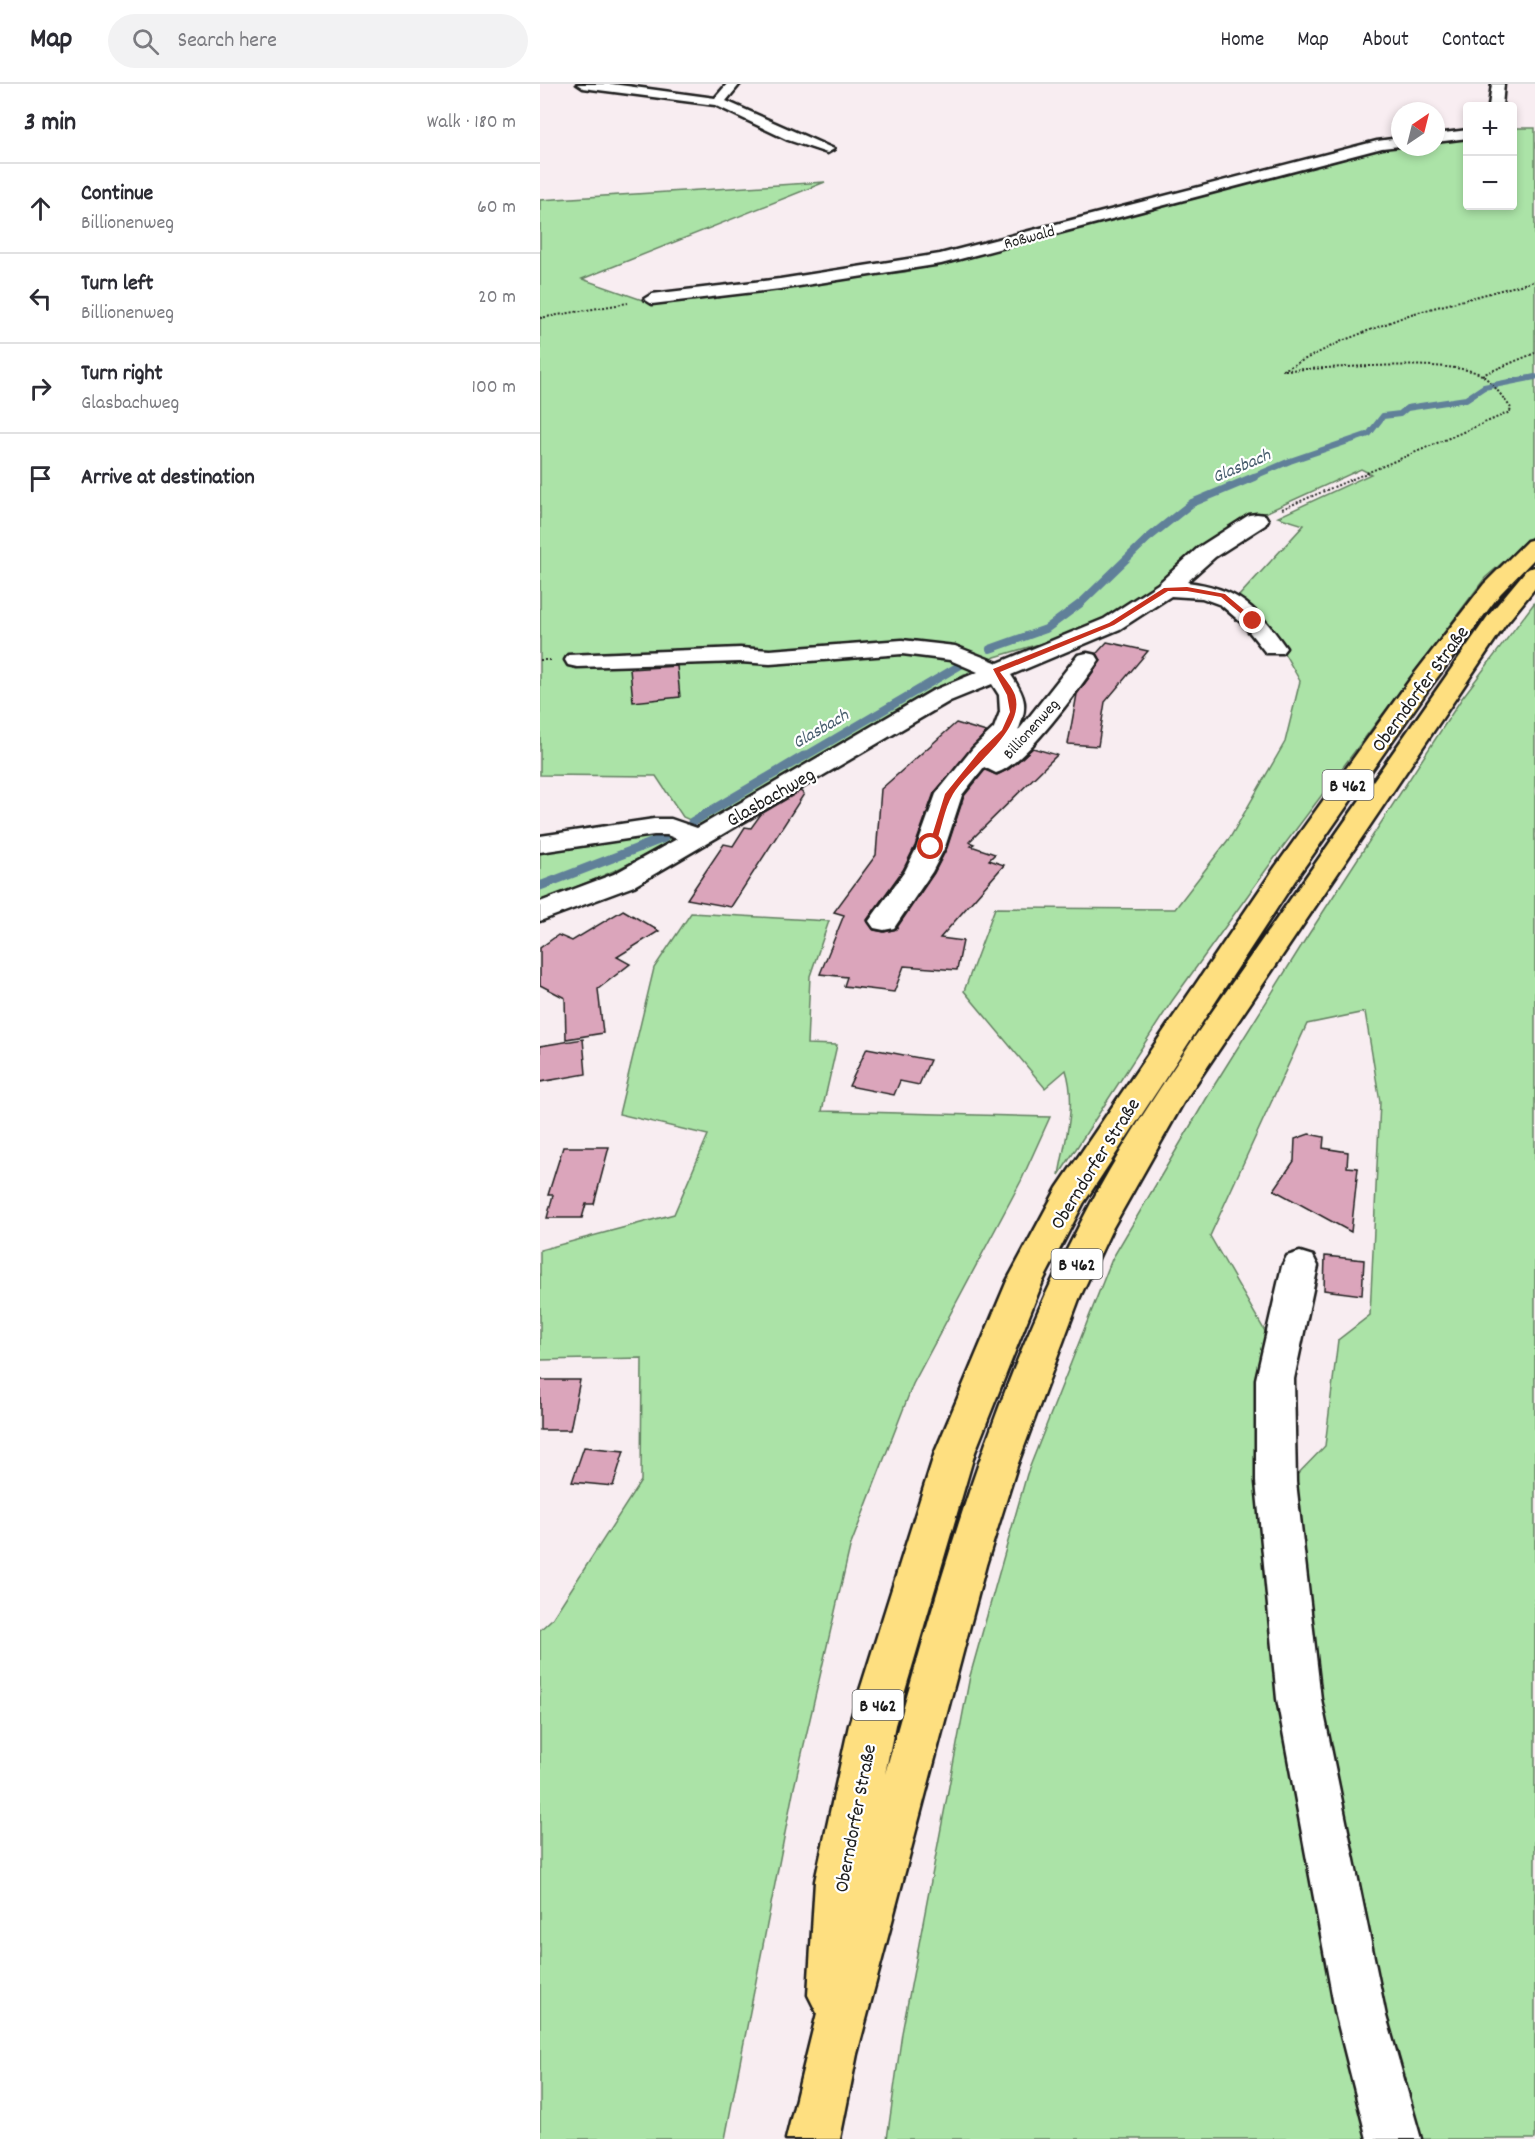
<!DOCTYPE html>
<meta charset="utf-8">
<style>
:root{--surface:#fff;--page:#f2f2f3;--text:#2b2b33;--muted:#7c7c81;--line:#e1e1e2}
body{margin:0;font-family:Dekko,sans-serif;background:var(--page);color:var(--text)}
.controls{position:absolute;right:18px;top:18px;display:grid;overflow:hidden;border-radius:6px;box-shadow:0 3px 9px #0003}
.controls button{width:54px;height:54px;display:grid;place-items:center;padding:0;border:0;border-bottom:2px solid var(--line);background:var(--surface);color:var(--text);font:30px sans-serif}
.compass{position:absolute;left:851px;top:18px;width:54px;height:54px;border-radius:50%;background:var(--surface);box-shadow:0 3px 9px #0003;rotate:35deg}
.stop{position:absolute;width:18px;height:18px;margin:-14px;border:4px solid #c8321e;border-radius:50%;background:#fff}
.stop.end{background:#c8321e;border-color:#fff;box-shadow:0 2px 6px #0008}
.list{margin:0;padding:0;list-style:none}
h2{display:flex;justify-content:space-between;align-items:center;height:78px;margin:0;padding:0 24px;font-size:26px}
h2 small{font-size:20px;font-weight:400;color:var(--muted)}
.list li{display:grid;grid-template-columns:39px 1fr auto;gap:18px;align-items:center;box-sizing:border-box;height:90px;padding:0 24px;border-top:2px solid var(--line)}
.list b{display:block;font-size:22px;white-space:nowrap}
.list p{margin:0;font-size:20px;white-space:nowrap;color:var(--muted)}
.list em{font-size:20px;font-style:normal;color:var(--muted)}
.icon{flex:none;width:33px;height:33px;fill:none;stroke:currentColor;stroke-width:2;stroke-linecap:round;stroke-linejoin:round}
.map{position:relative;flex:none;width:995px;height:2055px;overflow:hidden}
header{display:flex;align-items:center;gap:36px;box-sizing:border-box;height:84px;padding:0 30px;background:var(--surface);border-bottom:2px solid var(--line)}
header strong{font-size:28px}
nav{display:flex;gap:33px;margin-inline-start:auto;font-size:21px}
.search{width:420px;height:54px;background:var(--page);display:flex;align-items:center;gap:15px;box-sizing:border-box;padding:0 21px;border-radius:33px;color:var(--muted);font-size:22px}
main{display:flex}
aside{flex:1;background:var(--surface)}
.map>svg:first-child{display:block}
.green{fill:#abe3a7;stroke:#648062;stroke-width:1.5}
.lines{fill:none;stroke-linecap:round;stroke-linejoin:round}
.stream-far2{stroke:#618099;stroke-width:6}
.stream-far1{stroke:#618099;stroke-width:8}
.stream{stroke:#618099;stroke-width:9}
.building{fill:#dba5bb;stroke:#1c1c1c;stroke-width:1.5}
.minor-casing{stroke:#1c1c1c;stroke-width:5}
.major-casing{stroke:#1c1c1c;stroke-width:5}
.path{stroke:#1c1c1c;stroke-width:2;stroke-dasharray:2 2;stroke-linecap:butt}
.minor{fill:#fff;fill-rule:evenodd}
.major{fill:#fedf80;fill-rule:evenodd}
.route{fill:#c8321e}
.labels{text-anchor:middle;stroke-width:4.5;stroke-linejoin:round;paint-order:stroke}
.far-street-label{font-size:16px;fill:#1c1c1c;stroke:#fff}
.far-water-label{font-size:18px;font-style:italic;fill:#4a5f6f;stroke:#fff}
.shield{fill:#fff;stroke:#606060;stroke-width:1.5}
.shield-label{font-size:18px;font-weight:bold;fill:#1c1c1c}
.street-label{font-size:20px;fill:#1c1c1c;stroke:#fff}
</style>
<header>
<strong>Map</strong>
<div class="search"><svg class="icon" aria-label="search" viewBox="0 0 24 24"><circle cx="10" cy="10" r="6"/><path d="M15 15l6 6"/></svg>Search here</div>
<nav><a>Home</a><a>Map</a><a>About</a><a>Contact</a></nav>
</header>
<main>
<aside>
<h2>3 min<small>Walk · 180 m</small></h2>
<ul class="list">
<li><svg class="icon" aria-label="ahead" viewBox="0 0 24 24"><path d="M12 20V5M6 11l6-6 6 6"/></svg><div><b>Continue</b><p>Billionenweg</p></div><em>60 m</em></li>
<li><svg class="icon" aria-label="left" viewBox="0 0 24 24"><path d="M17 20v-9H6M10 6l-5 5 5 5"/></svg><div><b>Turn left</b><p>Billionenweg</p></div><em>20 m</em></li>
<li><svg class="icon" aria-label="right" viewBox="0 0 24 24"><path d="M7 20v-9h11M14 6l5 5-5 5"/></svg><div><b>Turn right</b><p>Glasbachweg</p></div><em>100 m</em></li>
<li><svg class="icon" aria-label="arrive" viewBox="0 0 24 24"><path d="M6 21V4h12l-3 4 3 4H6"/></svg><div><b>Arrive at destination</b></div></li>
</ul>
</aside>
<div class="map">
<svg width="995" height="2055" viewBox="0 0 995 2055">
<rect width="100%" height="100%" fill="#f8edf1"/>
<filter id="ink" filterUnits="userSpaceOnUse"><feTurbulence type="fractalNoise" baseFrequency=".0167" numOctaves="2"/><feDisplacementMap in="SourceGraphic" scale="12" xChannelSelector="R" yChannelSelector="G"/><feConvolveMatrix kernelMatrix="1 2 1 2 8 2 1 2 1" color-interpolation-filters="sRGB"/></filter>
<g filter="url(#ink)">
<g class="green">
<path d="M973 44H995V450L945 494 736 772 632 917 519 1091C525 1056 537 1021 526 986L505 1004 424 907 455 824 635 825 691 752 745 658 760 597C742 565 727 536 698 513L764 441 738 433 831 390 821 385 690 445 605 510 572 530 533 550 455 573 165 743 143 733 116 692 0 691V116L285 98 42 195 108 218 365 188 860 61 896 63V52L924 45H927L928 122H972Z"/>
<polygon points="995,518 995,2055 865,2055 850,1998 791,1696 767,1543 752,1396 785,1362 798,1256 830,1231 840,1018 825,928 767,940 670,1152 726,1249 736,1250 728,1309 731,1458 755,1666 817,1999 832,2055 347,2055 362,1949 430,1592 487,1390 572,1175 675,1000 765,856 922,614"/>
<path d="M111 749 132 756C90 782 47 800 0 817V766Z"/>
<polygon points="151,829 289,837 270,892 267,960 297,961 282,1027 510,1033 481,1097 373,1300 310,1463 253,1708 185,2055 0,2055 0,1546 12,1535 101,1397 102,1274 0,1276 0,1166 134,1130 168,1051 79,1030 114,884"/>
</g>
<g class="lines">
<polyline class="stream-far2" points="710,394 750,377 829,350 843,332 860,330 867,324 926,315 944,303 995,293"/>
<g class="stream-far1">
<polyline points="450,565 506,545 541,519 607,455 652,419 714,393"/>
<polyline points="262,674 424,579"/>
</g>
<g class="stream">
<polyline points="152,738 264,672"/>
<polyline points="0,802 124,754"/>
</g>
</g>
<g class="building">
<polygon points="567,558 608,567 565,618 558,662 528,660 537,610 561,577 557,569"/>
<polygon points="137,582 140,613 93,618 90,585"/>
<polygon points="416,639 446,648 394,709 375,762 363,786 327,836 334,846 344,848 356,845 394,789 407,764 424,712 445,686 457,691 469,685 493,664 517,671 429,758 434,760 431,762 455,770 449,776 464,781 400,854 423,857 417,886 364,882 354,908 304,902 307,893 280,890 304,831 294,828 336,771 341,705"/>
<polygon points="260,707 264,710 191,823 147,815 184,760 193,762 205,743 211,744 221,730"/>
<polygon points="83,826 119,847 77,873 90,880 58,905 63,949 26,955 25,914 0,901 0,864 18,851 32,857"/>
<polygon points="43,955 46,990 0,998 0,962"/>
<polygon points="327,964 390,976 379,1001 360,997 354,1011 309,1002"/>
<polygon points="769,1050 784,1053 783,1064 808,1068 807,1083 818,1084 811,1148 734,1106 754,1077 755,1055"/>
<polygon points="23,1063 69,1063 54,1120 46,1120 42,1134 7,1134 13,1111 8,1111"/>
<polygon points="785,1172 824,1176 822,1211 784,1206"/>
<polygon points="0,1296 40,1296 30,1346 0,1346"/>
<polygon points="44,1363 84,1367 73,1402 32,1398"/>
</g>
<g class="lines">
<g class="minor-casing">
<g id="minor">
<polygon points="37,0 72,0 175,14 187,0 200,0 186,17 294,65 287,69 248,56 175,21 43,4"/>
<polygon points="952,0 964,0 962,22 949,22"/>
<polygon points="928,46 928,54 896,58 896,50"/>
<polygon points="860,54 860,62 842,64 401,180 240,205 112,220 104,215 112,210 240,195 400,170 837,57"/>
<path d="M717 430 725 431 728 436 725 441 675 473 647 498C697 504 718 524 746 564L742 569H726L703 540 681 521 662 514 631 512 580 545 471 591C486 614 488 621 478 647L538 571 547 569 556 571 559 576C541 602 484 682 456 689L444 683 422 711 405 763 392 788 354 844 344 846 334 844 329 837 365 787 377 763 396 710 433 664 454 644 460 628 459 611 452 600 410 617 94 802 0 837V818L74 790 137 755 127 751H114L0 768V752L114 735H131L157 744 392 607 438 588 410 576 362 570 230 580 200 578 37 583 28 581 25 576 28 571 200 564 230 566 362 556 415 562 458 579 564 535 618 500 659 463 709 431Z"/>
<polygon points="760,1168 773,1172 778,1182 754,1295 756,1398 781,1615 846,1932 881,2055 827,2055 796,1932 737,1615 716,1398 716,1295 742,1182 747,1172"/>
</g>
</g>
<g class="major-casing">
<path id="major" d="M995 455V474L960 510 887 607 758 792 543 1120 503 1197 435 1368 355 1641 345 1690C398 1503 449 1315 539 1142 589 1044 654 954 717 863 794 753 871 643 948 532L987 485 995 483V504L965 541 643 1019 572 1145 539 1215 477 1382 446 1481 317 1970 300 2055H246L277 1929 268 1911 275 1797 309 1641 395 1368 467 1197 517 1104 736 782 869 597 944 500 987 457Z"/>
</g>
<g class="path">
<polyline points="0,234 88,219"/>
<polyline points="942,291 995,269"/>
<path d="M742 425 970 328 971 324C963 314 951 296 940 290 904 274 787 285 743 286L802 257 871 230 995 197"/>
<polyline points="0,576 11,576"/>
</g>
<use href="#minor" class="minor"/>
<use href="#major" class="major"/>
</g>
</g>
<path class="route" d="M647 503 685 510 717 537 711 538 681 513 647 507H628L574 541 460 588C465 595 472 603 475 611 486 646 430 682 413 710 404 725 401 747 395 763L388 765 405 710 439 668 462 646 470 628 467 611 453 585 569 539 624 504Z"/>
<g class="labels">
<g class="far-street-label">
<text transform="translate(489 152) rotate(-15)" y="6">Roßwald</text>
<text transform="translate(490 644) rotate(-48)" y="6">Billionenweg</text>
</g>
<g class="far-water-label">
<text transform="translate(701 381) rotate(-23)" y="6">Glasbach</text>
<text transform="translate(280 644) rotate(-30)" y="6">Glasbach</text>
</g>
<g class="shield">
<rect x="782.5" y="686" width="51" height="30" rx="4.5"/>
<rect x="511.5" y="1165" width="51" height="30" rx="4.5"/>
<rect x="312.5" y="1606" width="51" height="30" rx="4.5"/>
</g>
<g class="shield-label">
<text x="808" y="707">B 462</text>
<text x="537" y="1186">B 462</text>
<text x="338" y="1627">B 462</text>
</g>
<g class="street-label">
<text transform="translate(879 604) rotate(-54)" y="7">Oberndorfer Straße</text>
<text transform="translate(230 712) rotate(-30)" y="7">Glasbachweg</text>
<text transform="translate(554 1079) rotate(-58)" y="7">Oberndorfer Straße</text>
<text transform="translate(314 1734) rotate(-79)" y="7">Oberndorfer Straße</text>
</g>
</g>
</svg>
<div class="controls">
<button>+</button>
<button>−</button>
</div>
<svg class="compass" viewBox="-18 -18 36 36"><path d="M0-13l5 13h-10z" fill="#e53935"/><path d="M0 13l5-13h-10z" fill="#7c7c81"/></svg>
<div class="stop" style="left:391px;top:763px"></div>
<div class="stop end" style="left:713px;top:537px"></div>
</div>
</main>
